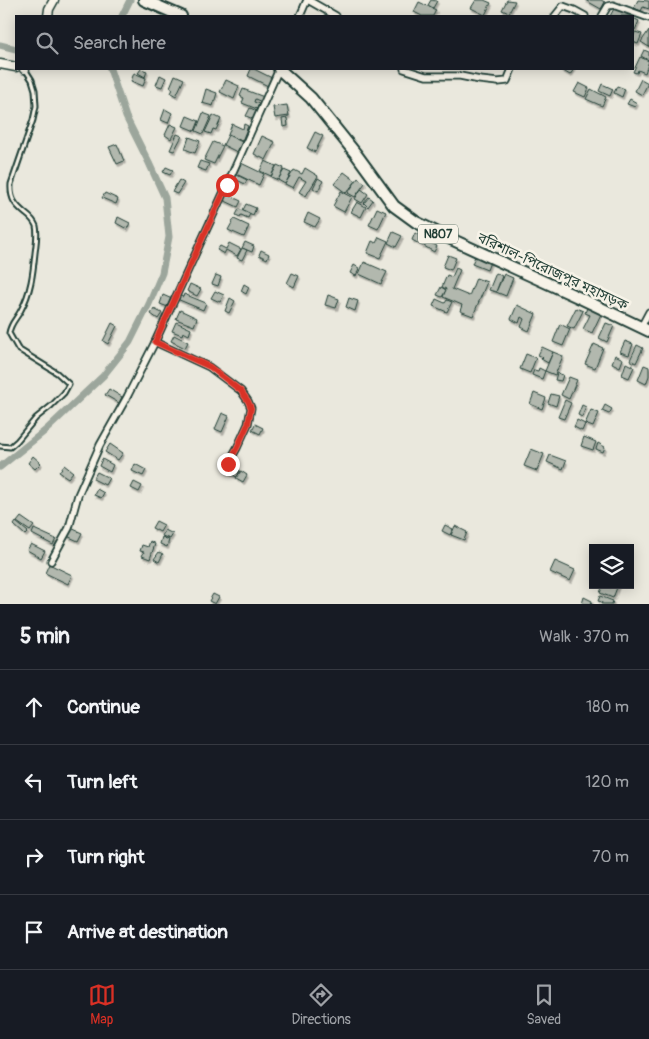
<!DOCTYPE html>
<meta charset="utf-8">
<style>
:root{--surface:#171b24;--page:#242831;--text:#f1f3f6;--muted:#9ea1a6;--line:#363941;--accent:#d93025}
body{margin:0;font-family:Pangolin,"Noto Sans Bengali",sans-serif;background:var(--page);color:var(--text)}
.controls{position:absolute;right:15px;bottom:15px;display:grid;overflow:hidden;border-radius:0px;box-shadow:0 2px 12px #0003}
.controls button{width:45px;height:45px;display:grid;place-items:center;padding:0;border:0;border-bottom:1px solid var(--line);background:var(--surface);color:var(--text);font:25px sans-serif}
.stop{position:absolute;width:15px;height:15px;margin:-11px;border:4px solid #d93025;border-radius:50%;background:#fff}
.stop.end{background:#d93025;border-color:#fff;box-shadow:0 1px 5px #0008}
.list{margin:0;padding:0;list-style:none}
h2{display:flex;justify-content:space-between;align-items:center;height:65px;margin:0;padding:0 20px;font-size:21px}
h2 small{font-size:16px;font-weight:400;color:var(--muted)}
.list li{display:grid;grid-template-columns:32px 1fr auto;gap:15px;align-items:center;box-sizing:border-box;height:75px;padding:0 20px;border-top:1px solid var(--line)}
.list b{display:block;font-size:19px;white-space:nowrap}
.list em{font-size:16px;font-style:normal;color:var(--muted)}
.icon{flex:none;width:28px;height:28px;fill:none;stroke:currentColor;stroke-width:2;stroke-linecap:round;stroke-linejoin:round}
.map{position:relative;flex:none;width:649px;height:604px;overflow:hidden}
.search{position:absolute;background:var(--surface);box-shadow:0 2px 12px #0003;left:15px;right:15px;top:15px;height:55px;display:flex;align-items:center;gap:12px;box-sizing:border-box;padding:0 18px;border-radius:0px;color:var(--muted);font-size:19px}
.sheet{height:365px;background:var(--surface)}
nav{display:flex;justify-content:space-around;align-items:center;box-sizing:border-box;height:70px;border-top:1px solid var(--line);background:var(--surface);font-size:14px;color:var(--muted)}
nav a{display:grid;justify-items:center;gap:2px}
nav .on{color:var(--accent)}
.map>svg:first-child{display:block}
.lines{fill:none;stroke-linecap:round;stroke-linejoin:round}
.canal{stroke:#9ca69c;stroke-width:7}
.building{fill:#b2b8ae;stroke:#1f3d34;filter:url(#shadow)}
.service-casing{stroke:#1f3d34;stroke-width:7}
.minor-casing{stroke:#1f3d34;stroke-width:9}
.tertiary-casing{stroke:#1f3d34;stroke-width:11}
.trunk-casing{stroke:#1f3d34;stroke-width:14}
.service{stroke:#f7f3e8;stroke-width:3}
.minor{stroke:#f7f3e8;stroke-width:5.5}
.tertiary{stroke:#f7f3e8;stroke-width:8}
.trunk{stroke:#f7f3e8;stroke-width:10}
.route{stroke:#d93025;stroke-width:6}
.labels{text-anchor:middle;stroke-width:5;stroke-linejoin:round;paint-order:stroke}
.shield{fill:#f7f3e8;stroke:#60746a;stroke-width:1}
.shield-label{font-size:12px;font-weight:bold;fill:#1f3d34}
.street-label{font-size:14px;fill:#1f3d34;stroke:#f7f3e8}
</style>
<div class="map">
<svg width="649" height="604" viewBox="0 0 649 604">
<defs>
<filter id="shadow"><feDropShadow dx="1.5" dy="2.5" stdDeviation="0" flood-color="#0004"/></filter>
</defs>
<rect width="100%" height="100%" fill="#eae8dd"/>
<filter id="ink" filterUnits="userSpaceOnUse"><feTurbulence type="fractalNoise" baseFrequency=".02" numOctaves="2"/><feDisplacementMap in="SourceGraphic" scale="10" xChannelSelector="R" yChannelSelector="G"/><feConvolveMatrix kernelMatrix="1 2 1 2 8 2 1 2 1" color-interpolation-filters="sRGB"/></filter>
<g filter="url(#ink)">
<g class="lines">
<g class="canal">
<polyline points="122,16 130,0"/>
<polyline points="0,45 16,49"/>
<polyline points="0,467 46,430 103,376 130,342 149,304 162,273 169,237 165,198 149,163 126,117 110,69"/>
</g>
</g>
<g class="building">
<polygon points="431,0 437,1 433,8 428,5"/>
<polygon points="476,0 484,0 491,3 485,15 471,8"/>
<polygon points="507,0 515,1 509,13 502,10"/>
<polygon points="585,0 601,0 605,2 601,9"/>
<polygon points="638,0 649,1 649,9 643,7 641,11 634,8"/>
<polygon points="419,2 436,10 433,16 422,16 414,12"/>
<polygon points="615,7 631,16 610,16"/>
<polygon points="633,18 639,21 635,30 633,29"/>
<polygon points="649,30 649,47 641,42"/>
<polygon points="635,32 642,34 638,44 633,42 633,38"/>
<polygon points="644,50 649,52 649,57 648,60 641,56"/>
<polygon points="640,57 649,61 645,73 638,70 637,73 633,72"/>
<polygon points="141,69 147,71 145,77 138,73"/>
<polygon points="251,69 254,69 272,78 268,86 248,76"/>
<polygon points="560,69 574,69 570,75"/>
<polygon points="134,73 146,78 143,86 131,81"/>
<polygon points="160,75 166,78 162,87 156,85"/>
<polygon points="175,75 184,79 176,96 171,93 173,89 170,87"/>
<polygon points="641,79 648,83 642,95 635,91"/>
<polygon points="226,80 239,86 234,99 220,92"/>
<polygon points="579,83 589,88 585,97 574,92"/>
<polygon points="602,84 613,89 610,96 599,91"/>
<polygon points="617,86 625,89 622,97 614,93"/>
<polygon points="206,89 217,93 213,106 202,103"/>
<polygon points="243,89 264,97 262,102 255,99 254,102 259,104 257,109 242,103 244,98 240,96"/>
<polygon points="591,89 606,97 602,106 586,99"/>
<polygon points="630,99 637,103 635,107 627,104"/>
<polygon points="287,105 289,116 275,118 273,107"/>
<polygon points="250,108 257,111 253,119 246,116"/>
<polygon points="165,109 172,113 168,123 161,120"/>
<polygon points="203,113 211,116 203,134 196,131"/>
<polygon points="213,115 221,119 216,130 213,129 211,134 205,132"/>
<polygon points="187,116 199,121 195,131 183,126"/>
<polygon points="287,118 288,126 283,127 282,119"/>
<polygon points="170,124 177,127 171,139 165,135"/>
<polygon points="232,124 243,129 244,124 248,126 242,141 228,135"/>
<polygon points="315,132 323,136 315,152 307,148"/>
<polygon points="177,134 182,136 174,151 170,150"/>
<polygon points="228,135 242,142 237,152 223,145"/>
<polygon points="262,136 275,142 266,160 254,154"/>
<polygon points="189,137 200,141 195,153 185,149"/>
<polygon points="213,142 223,146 214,164 204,160"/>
<polygon points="117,144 124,161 117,164 109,147"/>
<polygon points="200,161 209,164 206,171 197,168"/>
<polygon points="265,161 276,166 271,176 260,171"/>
<polygon points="241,163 264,174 259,185 236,174"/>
<polygon points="277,165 284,168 278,180 271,177"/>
<polygon points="166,167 173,170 170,175 163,172"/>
<polygon points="305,168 318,176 306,196 299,192 306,181 299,177 293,188 285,184 294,170 302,174"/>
<polygon points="284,170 291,173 285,184 278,180"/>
<polygon points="344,172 356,181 346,193 334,184"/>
<polygon points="237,175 247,180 245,184 235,179"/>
<polygon points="318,178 323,181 318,191 313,188"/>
<polygon points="358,178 365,183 355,197 348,193"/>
<polygon points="179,180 184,183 177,194 172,192"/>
<polygon points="361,189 368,194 362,203 355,199"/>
<polygon points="341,191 352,197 344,212 333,206"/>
<polygon points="105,193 118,199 116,204 102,198"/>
<polygon points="226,194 241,201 238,207 223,200"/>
<polygon points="369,197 373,200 368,207 364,203"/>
<polygon points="357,202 366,207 361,217 351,212"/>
<polygon points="246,204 256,208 253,215 243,210"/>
<polygon points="377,208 386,212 378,229 369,225"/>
<polygon points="239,209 250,214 248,218 241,215 240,217 236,215"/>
<polygon points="308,213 320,219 315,227 304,222"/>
<polygon points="118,217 130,223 127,229 116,223"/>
<polygon points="234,219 249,226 244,237 228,230"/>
<polygon points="393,232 402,236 396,247 388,243"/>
<polygon points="415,233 427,239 423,246 412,240"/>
<polygon points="379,237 388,241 380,258 367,253 372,241 376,243"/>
<polygon points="426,241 437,246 434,252 424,246"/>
<polygon points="245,242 254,246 252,252 242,248"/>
<polygon points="229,243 241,249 237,256 226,250 224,254 217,250 220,246 226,249"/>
<polygon points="242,248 247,250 242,260 237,258"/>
<polygon points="261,250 269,254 267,259 259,255"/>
<polygon points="448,255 456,258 451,270 443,267"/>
<polygon points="475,256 490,262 487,270 472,264"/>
<polygon points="364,262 387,272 381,284 359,274"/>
<polygon points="354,265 359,268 356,276 350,273"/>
<polygon points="456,268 460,270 452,289 469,296 476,278 487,282 473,316 460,311 462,305 443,297 446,289 442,287 447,275 452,277"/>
<polygon points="292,273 299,276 294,287 287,283"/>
<polygon points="496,273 502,276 496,292 489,290"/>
<polygon points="504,274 513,278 506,296 496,292"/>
<polygon points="216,275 221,277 218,286 212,284"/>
<polygon points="190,284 201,289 197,296 187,291"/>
<polygon points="244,284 249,287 246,294 241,291"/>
<polygon points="441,287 446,290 442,297 437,295"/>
<polygon points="215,291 224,295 220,302 211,298"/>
<polygon points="184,294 206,303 203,310 177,299 179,295 183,297"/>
<polygon points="163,295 172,299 168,307 160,304"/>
<polygon points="328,295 339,299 336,308 325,305"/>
<polygon points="230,298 235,301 229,313 225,311"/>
<polygon points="349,298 358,301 355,311 346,307"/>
<polygon points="436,299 445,303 447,300 452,302 447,312 433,306"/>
<polygon points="517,305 536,314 529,331 521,327 524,319 521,317 519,323 511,319"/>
<polygon points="588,305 602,312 592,333 583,329 590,315 585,313"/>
<polygon points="576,308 583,311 574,329 567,326"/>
<polygon points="154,309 162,313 158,319 151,314"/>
<polygon points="180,310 197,318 194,326 176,319"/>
<polygon points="176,322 191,329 189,335 183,332 182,335 172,331"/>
<polygon points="112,323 117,326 108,344 103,341"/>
<polygon points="606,323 614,326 607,342 599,338"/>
<polygon points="560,324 570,329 563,346 553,342"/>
<polygon points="174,335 188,342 185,348 171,341"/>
<polygon points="625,341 633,344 629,355 620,352"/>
<polygon points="594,344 603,348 595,368 585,364"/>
<polygon points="637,345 643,348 636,363 630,360"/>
<polygon points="542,347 553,352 548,363 541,359 543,357 538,355"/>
<polygon points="553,352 563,356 555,375 545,371"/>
<polygon points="526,354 536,358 530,373 520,369"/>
<polygon points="615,355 623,359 620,367 612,363"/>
<polygon points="626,363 634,367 629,378 622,375"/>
<polygon points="644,365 649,367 649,376 646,384 638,380"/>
<polygon points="539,368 545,371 542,379 532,375 534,370 538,371"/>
<polygon points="557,373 563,375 561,381 555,380"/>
<polygon points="569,377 577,380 569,399 561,395"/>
<polygon points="109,389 122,397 119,403 105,395"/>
<polygon points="534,393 546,398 542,409 530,404"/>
<polygon points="551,394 559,396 556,406 548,403"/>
<polygon points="565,400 571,403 564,419 558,417"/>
<polygon points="582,405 586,407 582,417 578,415"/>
<polygon points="605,405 612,409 609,414 602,411"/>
<polygon points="591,410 599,413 593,427 585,424"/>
<polygon points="222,413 229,416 222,432 215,429"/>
<polygon points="577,420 585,424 582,431 574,427"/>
<polygon points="255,424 263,428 260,434 252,430"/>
<polygon points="584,437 596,442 593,450 581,446"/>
<polygon points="598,443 605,447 603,452 596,449"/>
<polygon points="110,444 123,453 118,460 105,452"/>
<polygon points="531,449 544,454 537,471 524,466"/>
<polygon points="550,455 566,461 563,469 547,462"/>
<polygon points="33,456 41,463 35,469 28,463"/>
<polygon points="102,459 113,465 110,472 99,466"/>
<polygon points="135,464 146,470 143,476 132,471"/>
<polygon points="64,465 73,472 68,478 59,472"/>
<polygon points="228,465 240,470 237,477 225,472"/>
<polygon points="241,471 247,475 243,482 236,478"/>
<polygon points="97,472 109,478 105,485 93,479"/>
<polygon points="134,482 142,486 139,492 131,488"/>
<polygon points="97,489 104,493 101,498 94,495"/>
<polygon points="21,517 34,526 30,531 17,522"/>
<polygon points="156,521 164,525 160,532 152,528"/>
<polygon points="16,522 28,532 25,535 14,525"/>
<polygon points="445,525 453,529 450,535 442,531"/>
<polygon points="455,526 467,532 464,540 451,535"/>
<polygon points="71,528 82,533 78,541 67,536"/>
<polygon points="34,529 56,539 53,545 32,534"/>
<polygon points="165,530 173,534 170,539 162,536"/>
<polygon points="162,537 169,540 167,547 160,544"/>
<polygon points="150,541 155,544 150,559 142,556 144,552 140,551 142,545 148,547"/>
<polygon points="31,544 45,551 41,558 27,550"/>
<polygon points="159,552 163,554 159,562 154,559"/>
<polygon points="555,561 575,570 570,581 550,572"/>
<polygon points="49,564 72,575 68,584 45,573"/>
<polygon points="603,585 611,588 612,585 618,585 613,598 600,593"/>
<polygon points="213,594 219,597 215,604 209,601"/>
<polygon points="600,596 613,601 612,604 601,604 602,602 598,601"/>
<polygon points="584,597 592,601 591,604 582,604"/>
</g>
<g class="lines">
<g class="service-casing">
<path id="service" d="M0 446 10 447 17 441 36 418 51 406 64 393 69 384 57 373 18 349 9 333C11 322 16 320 21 310 31 292 33 273 35 253 36 244 38 235 36 226 34 221 30 217 26 214 15 205 10 199 11 184L33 120 36 106 35 90 32 80 25 69"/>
</g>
<g class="minor-casing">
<g id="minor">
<polyline points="308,0 336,16"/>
<polyline points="300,16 307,0"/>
<polyline points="555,16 563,6 574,10 585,16"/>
<polyline points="602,16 608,6 613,5 649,18"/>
<polyline points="404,69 426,76 460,76 480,80 498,82 507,81 512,69"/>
<polyline points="641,327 649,312"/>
<polyline points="155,342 209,367 241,391 248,401 251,408 248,424 237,448 228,464"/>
<polyline points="51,561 69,528 78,495 100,445 127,397 155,342 227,185 279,69"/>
</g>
</g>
<g class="tertiary-casing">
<g id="tertiary">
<polyline points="48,16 49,9 54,0"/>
<polyline points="0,64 16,67"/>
<polyline points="24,69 25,69"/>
</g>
</g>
<g class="trunk-casing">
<g id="trunk">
<polyline points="144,0 181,16"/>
<polyline points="279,69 311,98 356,154 394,206 416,222 440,234 582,299 649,331"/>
</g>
</g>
<use href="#service" class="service"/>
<use href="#minor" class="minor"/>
<use href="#tertiary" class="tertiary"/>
<use href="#trunk" class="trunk"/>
</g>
</g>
<g class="lines" filter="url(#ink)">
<polyline class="route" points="227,185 155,342 210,367 241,391 248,401 251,408 248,424 237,448 228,464"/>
</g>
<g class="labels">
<rect class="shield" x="418" y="224.5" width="40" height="19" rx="4"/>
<g class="shield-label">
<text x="438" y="238">N807</text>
</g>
<g class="street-label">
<text transform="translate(553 271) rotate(25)" y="5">বরিশাল-পিরোজপুর মহাসড়ক</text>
</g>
</g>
</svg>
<div class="controls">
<button><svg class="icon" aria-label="layers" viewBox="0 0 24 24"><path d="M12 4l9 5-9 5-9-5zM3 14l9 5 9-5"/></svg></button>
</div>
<div class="stop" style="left:227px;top:185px"></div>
<div class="stop end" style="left:228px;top:464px"></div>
<div class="search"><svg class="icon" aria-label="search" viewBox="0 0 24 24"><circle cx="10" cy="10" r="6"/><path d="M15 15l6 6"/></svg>Search here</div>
</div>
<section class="sheet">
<h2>5 min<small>Walk · 370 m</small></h2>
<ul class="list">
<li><svg class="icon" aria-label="ahead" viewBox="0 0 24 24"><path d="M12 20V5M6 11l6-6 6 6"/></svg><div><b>Continue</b></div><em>180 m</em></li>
<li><svg class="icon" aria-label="left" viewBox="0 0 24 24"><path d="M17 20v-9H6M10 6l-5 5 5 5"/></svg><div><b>Turn left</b></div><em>120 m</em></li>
<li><svg class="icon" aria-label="right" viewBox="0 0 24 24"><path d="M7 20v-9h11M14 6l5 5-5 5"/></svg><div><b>Turn right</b></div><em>70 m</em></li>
<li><svg class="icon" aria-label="arrive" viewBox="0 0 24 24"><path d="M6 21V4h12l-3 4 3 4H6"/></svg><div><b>Arrive at destination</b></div></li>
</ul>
</section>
<nav>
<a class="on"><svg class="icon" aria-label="map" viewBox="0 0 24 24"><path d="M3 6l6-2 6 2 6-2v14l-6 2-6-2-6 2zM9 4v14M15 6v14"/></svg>Map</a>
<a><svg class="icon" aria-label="directions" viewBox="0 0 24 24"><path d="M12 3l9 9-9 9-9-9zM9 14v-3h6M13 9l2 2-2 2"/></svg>Directions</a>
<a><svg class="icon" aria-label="saved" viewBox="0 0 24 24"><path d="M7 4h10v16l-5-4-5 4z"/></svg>Saved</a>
</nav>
